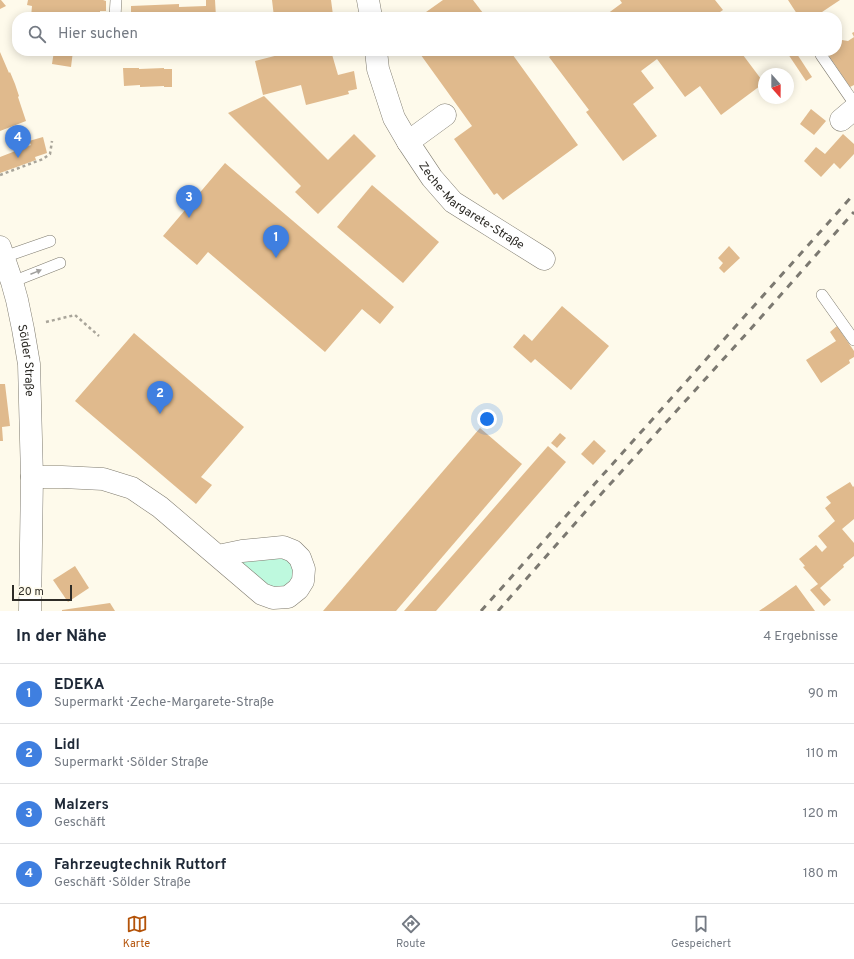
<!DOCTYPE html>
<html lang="de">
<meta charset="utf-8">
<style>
:root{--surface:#fff;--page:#f2f2f3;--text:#1f2937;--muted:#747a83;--line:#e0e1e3;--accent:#b45309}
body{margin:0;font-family:Overpass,sans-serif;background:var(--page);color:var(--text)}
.compass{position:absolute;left:758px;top:68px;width:36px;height:36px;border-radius:50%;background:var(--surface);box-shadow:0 2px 10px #0003;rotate:159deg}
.scale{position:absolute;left:12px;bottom:10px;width:60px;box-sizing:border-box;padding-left:4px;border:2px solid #2e2c27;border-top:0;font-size:11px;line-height:14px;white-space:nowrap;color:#2e2c27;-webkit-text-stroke:3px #fefaeb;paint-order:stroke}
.you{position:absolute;left:487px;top:419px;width:14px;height:14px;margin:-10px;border:3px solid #fff;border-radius:50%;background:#1a73e8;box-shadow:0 0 0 6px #1a73e833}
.badge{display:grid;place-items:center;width:26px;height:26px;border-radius:50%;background:var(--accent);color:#fff;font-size:13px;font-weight:700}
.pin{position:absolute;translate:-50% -33px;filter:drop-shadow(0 1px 2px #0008)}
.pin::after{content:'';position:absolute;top:21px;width:14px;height:12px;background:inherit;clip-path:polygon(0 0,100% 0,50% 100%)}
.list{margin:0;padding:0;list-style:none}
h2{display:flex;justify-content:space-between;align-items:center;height:52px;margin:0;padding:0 16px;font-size:17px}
h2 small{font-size:13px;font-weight:400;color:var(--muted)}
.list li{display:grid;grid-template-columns:26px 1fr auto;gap:12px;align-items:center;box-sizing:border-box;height:60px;padding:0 16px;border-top:1px solid var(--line)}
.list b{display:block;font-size:15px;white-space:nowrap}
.list p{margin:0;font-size:13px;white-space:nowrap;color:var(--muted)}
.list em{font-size:13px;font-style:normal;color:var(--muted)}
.icon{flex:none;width:22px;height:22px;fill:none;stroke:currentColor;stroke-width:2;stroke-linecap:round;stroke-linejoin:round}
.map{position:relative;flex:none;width:854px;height:611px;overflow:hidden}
.search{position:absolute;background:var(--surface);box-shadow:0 2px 10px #0003;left:12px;right:12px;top:12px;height:44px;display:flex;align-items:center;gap:10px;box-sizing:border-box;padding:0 14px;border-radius:16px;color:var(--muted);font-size:15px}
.sheet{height:292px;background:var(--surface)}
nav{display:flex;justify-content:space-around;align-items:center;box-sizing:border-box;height:56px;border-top:1px solid var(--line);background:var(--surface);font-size:11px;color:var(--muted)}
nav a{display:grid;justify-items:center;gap:2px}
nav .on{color:var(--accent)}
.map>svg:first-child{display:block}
.green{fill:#bef9de}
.building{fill:#e0ba8d}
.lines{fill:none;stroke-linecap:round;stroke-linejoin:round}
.service-casing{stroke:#7f7b6f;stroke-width:12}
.minor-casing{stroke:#7f7b6f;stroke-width:23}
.secondary-casing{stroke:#7f7b6f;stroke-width:23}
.path{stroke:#a9a59a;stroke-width:2.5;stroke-dasharray:3 3;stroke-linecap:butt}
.service{stroke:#fff;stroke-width:11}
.minor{stroke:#fff;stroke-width:22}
.secondary{stroke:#fff;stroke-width:22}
.rail{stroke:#7c7971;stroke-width:3;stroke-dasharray:7 7;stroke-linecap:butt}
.oneway{fill:#a1a09e}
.labels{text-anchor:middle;stroke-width:3;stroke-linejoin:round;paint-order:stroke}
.street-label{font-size:12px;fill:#2e2c27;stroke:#fefaeb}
</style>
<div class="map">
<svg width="854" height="611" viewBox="0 0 854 611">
<rect width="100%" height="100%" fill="#fefaeb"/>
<polygon class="green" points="280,555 288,558 295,572 291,581 284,587 275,588 265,586 242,563 243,561"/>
<g class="building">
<polygon points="0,0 1,0 6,6 0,9"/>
<polygon points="28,0 103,0 106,1 106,11 100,11 100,17 31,17 32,6 27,5"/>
<polygon points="206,0 215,0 216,17 131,17 131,6 179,4 179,7 206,6"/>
<polygon points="272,0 331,0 333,15 332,15 332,17 274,17"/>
<polygon points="443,0 473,0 486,17 419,17"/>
<polygon points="620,0 715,0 723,10 720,12 724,17 603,17 622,3"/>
<polygon points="788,0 840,0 822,12 823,13 817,17 816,16 814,17 799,17"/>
<polygon points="854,32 854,85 850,87 827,53 830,51 837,51 837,46 839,45 838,43 842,40 848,41 854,37 852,33"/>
<polygon points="54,51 73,51 71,67 52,64"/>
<polygon points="294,51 331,51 338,75 354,71 357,89 348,91 349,94 306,105 301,85 263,95 255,61"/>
<polygon points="418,51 510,51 578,145 503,200 497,193 494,195 454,139 472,126"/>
<polygon points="557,51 748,51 743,55 764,83 721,115 700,86 685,97 657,59 641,71 654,88 633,104 657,136 623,161 586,112 589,110 549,57"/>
<polygon points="786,51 795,51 812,77 806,81"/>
<polygon points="0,52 9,73 10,72 15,84 19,96 18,97 26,121 0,131"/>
<polygon points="123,68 139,68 139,69 164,68 164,69 172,69 172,87 164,87 164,86 140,87 140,85 124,86"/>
<polygon points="264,96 328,160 354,134 376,156 318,214 295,192 301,186 228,113"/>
<polygon points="811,109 826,121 814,135 800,124"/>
<polygon points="843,134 854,144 854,154 840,169 834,163 821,177 804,161 816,147 825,154"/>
<polygon points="43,137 47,153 35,157 36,160 0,173 0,157 31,145 29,141"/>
<polygon points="225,163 394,307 380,324 362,309 325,352 208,252 197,265 163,236"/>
<polygon points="372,185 439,242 403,283 337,227"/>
<polygon points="729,246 740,258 724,273 719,268 723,263 718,258"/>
<polygon points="562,306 609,346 571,390 535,359 531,363 513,347 524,334 532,341"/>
<polygon points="837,326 854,351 854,357 849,360 850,363 821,383 806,360 836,341 830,332"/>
<polygon points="134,333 244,427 201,477 212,485 196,504 75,401"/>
<polygon points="0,384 5,384 10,426 2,427 3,441 0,441"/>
<polygon points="480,428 522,464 396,611 323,611"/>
<polygon points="560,433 566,438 557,448 551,443"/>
<polygon points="594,440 606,451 593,465 581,454"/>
<polygon points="548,446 566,462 436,611 404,611"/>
<polygon points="850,482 853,487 854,486 854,519 842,529 854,543 854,556 843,565 844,567 820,588 831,600 824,606 810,590 818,584 803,567 805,566 799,559 816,545 822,552 827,547 818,536 835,521 825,508 831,503 826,497"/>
<polygon points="75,566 89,588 68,602 53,580"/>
<polygon points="796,585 815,611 759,611 775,600"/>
<polygon points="110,603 115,611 62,611 62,610"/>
</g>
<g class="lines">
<g class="service-casing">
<g id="service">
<polyline points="115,17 116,0"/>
<polyline points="821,55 854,103"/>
<polyline points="4,257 50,241"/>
<polyline points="12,282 60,263"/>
<polyline points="822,295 854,340"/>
</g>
</g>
<g class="minor-casing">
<g id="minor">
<polyline points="368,0 371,17"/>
<path id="s1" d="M376 51 378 69 394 118 408 142 432 178 453 202 544 259"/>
<polyline points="841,120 854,109"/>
<polyline points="408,142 445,115"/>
<polyline points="32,477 62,477 103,479 132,488 160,507 262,594 273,598 288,597 298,589 303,581 304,569 300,558 293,551 283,547 242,551 218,556"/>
</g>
</g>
<g class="secondary-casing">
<g id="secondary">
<path id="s2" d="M0 247 12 282 17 300 23 329 29 364 32 477 30 611"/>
</g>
</g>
<g class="path">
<polyline points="0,175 43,159 50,154 52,141"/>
<polyline points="46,322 75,315 99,336"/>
</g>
<use href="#service" class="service"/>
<use href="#minor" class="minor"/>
<use href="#secondary" class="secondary"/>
<g class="rail">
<polyline points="481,611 854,194"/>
<polyline points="498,611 593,503 747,333 854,212"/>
</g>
</g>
<defs><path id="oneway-solid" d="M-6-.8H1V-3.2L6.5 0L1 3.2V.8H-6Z"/></defs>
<use class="oneway" href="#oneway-solid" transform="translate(36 272) rotate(-22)"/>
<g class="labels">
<g class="street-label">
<text dy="4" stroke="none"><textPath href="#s1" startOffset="189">Zeche-Margarete-Straße</textPath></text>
<text dy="4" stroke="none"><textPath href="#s2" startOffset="117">Sölder Straße</textPath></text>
</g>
</g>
</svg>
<svg class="compass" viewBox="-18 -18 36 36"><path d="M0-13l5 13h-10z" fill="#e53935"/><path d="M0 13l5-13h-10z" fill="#747a83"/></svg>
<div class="scale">20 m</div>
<div class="you"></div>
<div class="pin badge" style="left:276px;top:258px;background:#3f7fe0">1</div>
<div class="pin badge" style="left:160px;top:414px;background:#3f7fe0">2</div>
<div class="pin badge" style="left:189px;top:218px;background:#3f7fe0">3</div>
<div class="pin badge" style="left:18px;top:158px;background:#3f7fe0">4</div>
<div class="search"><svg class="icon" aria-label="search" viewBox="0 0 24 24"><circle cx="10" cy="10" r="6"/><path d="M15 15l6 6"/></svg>Hier suchen</div>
</div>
<section class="sheet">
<h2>In der Nähe<small>4 Ergebnisse</small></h2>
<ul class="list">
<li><span class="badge" style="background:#3f7fe0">1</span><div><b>EDEKA</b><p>Supermarkt · Zeche-Margarete-Straße</p></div><em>90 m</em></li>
<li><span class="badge" style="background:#3f7fe0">2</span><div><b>Lidl</b><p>Supermarkt · Sölder Straße</p></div><em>110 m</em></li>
<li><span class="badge" style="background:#3f7fe0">3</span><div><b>Malzers</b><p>Geschäft</p></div><em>120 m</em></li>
<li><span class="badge" style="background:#3f7fe0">4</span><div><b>Fahrzeugtechnik Ruttorf</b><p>Geschäft · Sölder Straße</p></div><em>180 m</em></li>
</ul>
</section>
<nav>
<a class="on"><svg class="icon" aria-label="map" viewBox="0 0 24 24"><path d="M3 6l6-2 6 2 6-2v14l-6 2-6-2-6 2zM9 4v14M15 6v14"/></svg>Karte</a>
<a><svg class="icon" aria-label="directions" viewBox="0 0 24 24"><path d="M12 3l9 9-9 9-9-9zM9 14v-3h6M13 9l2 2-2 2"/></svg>Route</a>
<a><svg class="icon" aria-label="saved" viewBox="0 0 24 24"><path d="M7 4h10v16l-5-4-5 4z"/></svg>Gespeichert</a>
</nav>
